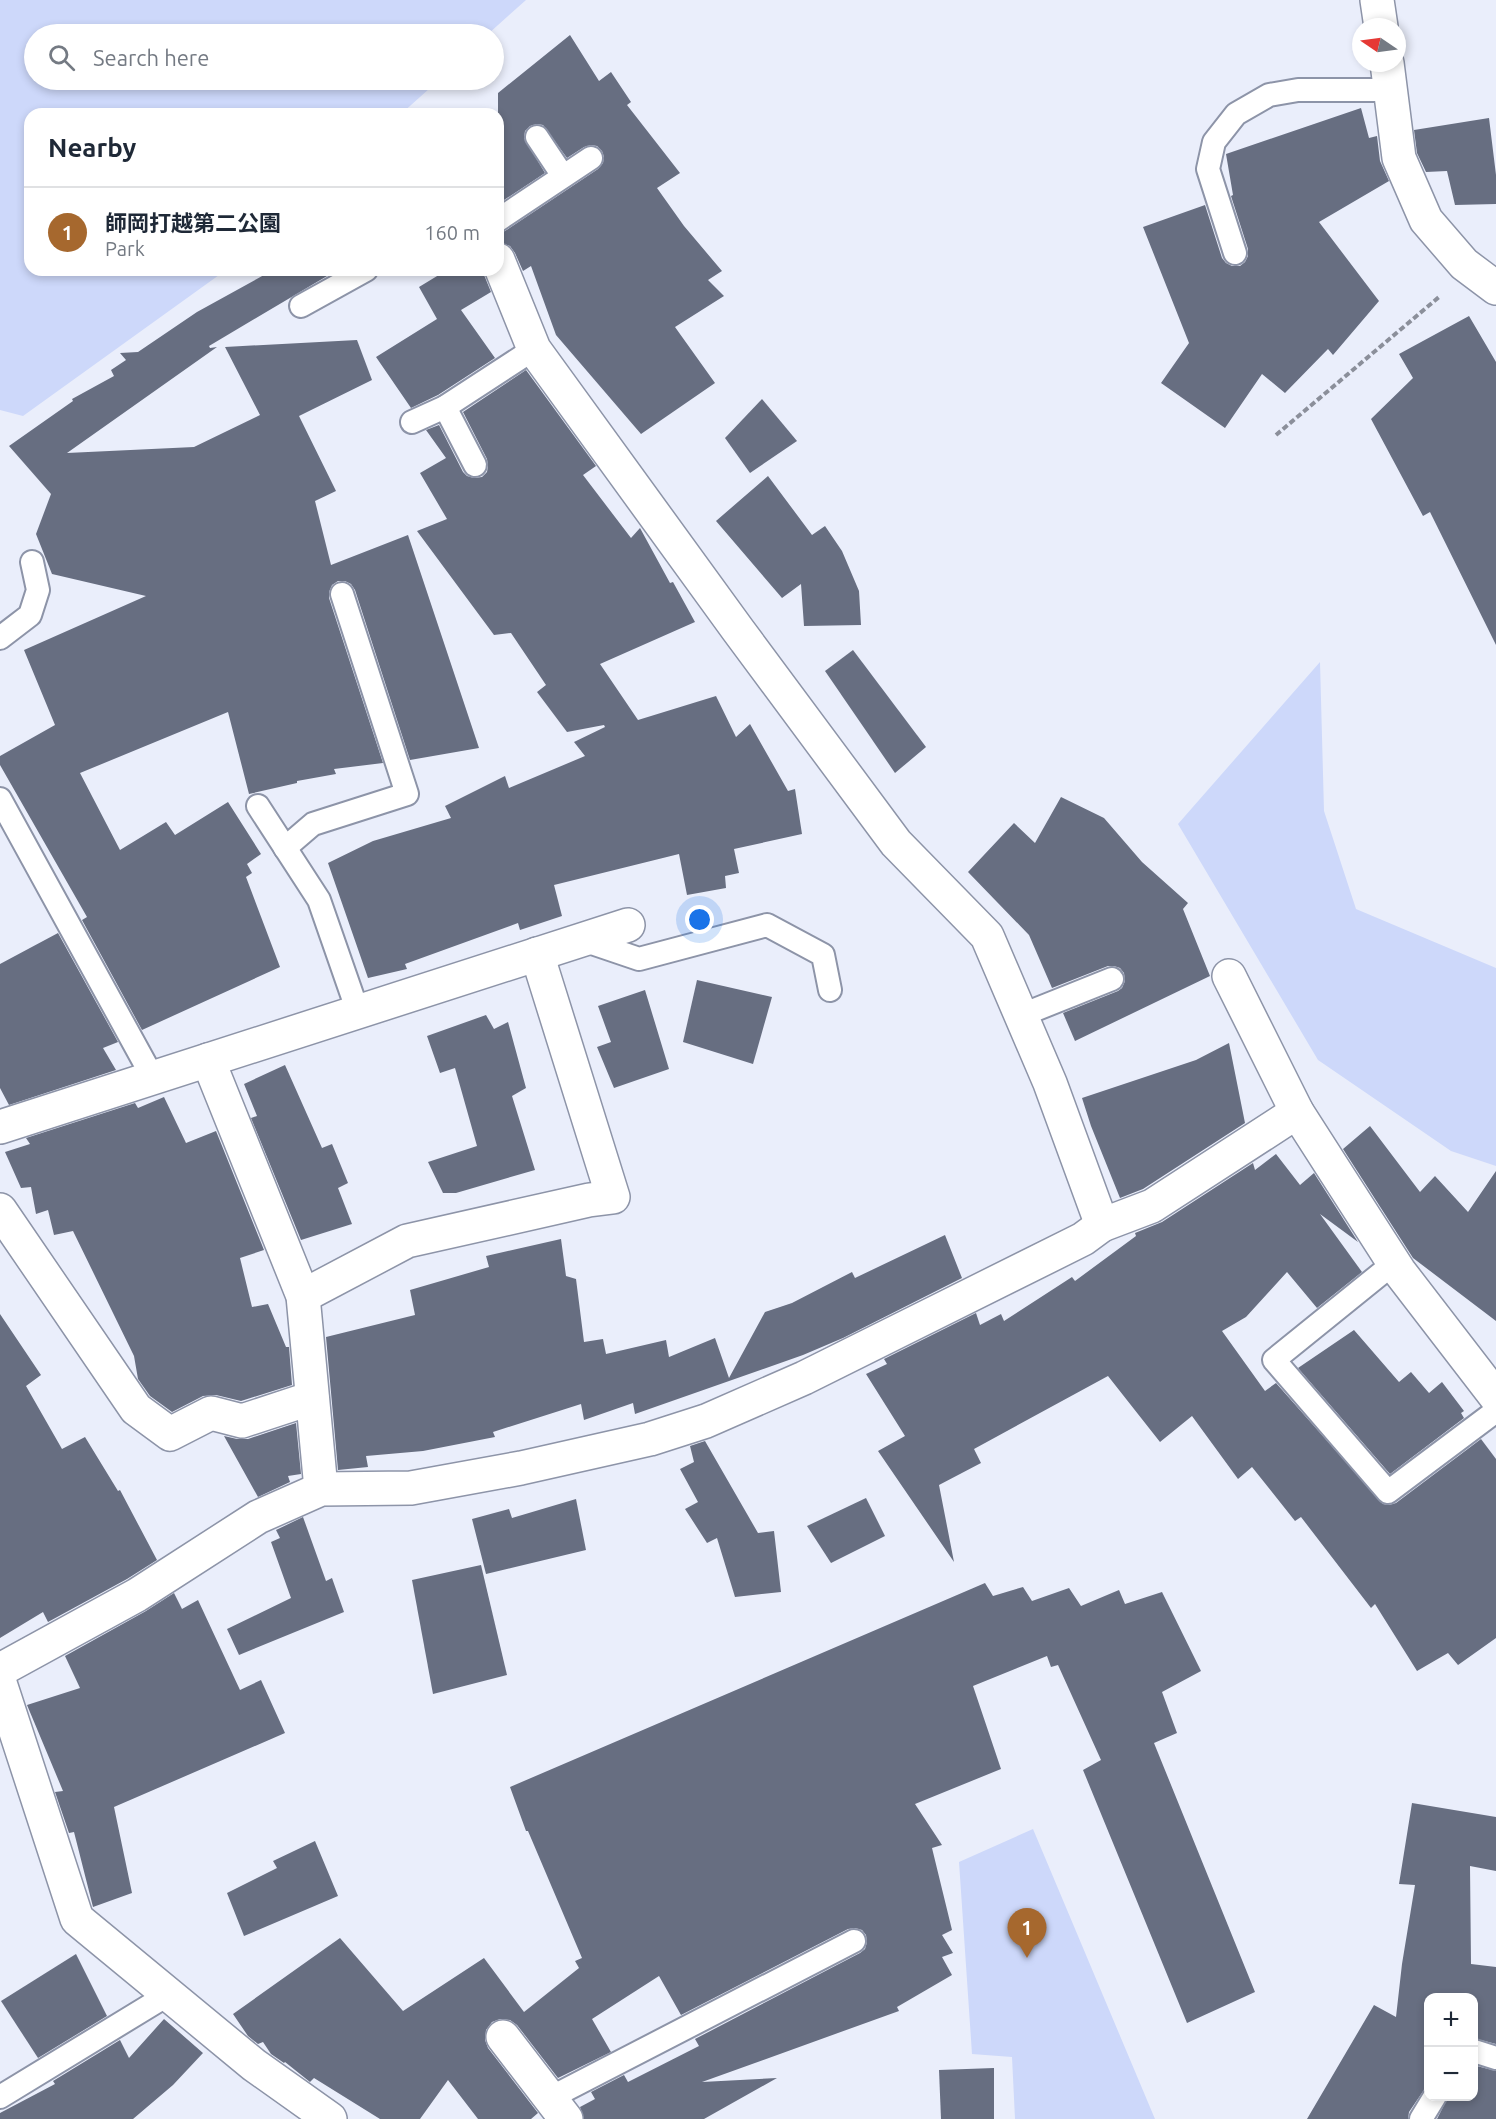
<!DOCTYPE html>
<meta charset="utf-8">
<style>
:root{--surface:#fff;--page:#f2f2f3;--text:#1f2937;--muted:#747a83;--line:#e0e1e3;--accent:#a6682e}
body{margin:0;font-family:Ubuntu,"Noto Sans JP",sans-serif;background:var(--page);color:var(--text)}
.controls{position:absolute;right:18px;bottom:18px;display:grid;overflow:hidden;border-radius:12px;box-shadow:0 3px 9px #0003}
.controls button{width:54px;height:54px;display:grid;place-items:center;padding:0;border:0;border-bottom:2px solid var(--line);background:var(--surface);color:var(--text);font:30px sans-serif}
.compass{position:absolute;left:1352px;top:18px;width:54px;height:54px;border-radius:50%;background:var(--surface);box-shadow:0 3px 9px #0003;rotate:283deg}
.you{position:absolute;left:700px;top:920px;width:21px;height:21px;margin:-15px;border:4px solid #fff;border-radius:50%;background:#1a73e8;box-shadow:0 0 0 9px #1a73e833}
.badge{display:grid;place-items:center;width:39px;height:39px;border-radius:50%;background:var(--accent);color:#fff;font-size:20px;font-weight:700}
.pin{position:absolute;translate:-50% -50px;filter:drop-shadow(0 2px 3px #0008)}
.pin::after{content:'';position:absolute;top:32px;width:21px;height:18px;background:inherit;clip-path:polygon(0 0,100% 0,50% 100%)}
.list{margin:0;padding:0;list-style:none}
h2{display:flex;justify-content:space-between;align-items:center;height:78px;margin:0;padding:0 24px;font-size:26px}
h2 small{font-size:20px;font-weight:400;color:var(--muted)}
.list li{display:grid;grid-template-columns:39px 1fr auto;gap:18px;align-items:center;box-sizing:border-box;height:90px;padding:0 24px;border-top:2px solid var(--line)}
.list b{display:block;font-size:22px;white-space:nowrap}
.list p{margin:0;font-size:20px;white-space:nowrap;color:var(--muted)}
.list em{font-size:20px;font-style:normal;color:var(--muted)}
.icon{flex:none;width:33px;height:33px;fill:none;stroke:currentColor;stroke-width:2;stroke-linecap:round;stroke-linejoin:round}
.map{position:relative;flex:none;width:1496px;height:2119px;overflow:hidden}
.search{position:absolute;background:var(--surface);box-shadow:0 3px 9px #0003;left:24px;top:24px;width:480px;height:66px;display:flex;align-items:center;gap:15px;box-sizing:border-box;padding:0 21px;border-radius:33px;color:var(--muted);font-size:22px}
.panel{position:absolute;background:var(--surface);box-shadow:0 3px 9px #0003;left:24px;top:108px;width:480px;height:168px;border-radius:18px}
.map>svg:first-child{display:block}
.green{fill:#cdd8fa}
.building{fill:#676e81}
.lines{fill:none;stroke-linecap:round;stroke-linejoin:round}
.lane-casing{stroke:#8d94a8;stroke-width:26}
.street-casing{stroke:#8d94a8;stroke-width:36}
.path{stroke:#8b8f9a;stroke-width:4;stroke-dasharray:6 3;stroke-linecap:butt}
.lane{stroke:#fff;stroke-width:22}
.street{stroke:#fff;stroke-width:33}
</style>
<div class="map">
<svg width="1496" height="2119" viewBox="0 0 1496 2119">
<rect width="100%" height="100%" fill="#eaeefb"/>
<g class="green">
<polygon points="0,0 526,0 488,34 34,34 34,80 439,80 401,114 30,114 30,270 226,270 23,416 0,410"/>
<polygon points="1320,662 1324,811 1356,909 1496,968 1496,1166 1451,1151 1318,1060 1178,824"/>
<polygon points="1033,1829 1155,2119 1015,2119 1012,2057 972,2054 959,1862"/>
</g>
<g class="building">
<polygon points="570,35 599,81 611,72 631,102 627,105 680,173 657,188 684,226 722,271 708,280 724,296 675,327 715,383 641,434 556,335 531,266 523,271 515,253 510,246 498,242 498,233 505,231 598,169 603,163 604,157 602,151 597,146 591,145 584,147 567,158 543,125 537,124 530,126 525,131 524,138 545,173 498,204 498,93"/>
<polygon points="1361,108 1369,138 1377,136 1380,161 1389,181 1319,222 1379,301 1333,355 1328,349 1285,393 1262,374 1225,428 1161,383 1189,343 1143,227 1205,205 1222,258 1226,263 1232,266 1240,266 1245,262 1248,256 1248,249 1231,196 1233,195 1226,154"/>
<polygon points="1489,118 1496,175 1496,204 1455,205 1447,171 1426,172 1417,153 1414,130"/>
<polygon points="273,270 323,270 327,276 209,346 210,348 217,347 67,453 194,447 260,415 225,347 357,340 372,380 299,416 336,491 315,501 331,565 408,535 479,748 410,760 355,590 351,584 345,581 338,581 332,585 329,592 329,598 383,763 334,769 336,774 297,781 297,783 249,794 228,712 80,773 120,850 166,822 175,835 228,802 261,854 247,864 252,873 246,877 280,967 142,1030 82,920 87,917 0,765 0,756 55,725 24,650 146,596 52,574 36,534 51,494 9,446 73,401 72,399 114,376 111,370 126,360 120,353 138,352 197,312"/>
<polygon points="447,270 482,270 491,292 461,310 495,358 438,395 411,408 376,357 437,319 419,287"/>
<polygon points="1469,316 1496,362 1496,645 1430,512 1423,516 1371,419 1413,378 1399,354"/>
<polygon points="526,370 596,466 583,475 631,538 640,528 670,583 673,582 695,622 600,664 638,720 716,696 736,737 750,724 788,791 795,789 802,834 734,849 739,873 725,876 726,888 687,895 679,854 554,885 562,916 520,930 518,923 405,964 407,969 368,978 328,863 373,841 451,818 445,806 505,776 509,788 585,756 574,742 605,727 604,725 567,732 537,692 546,685 511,633 494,635 417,531 447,519 420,473 446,458 426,430 439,425 463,472 467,476 474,478 482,477 487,472 488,466 487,459 463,412"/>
<polygon points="762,399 797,441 750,473 725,438"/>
<polygon points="768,476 812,535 825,526 842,551 859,591 861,625 804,626 801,584 782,598 716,521"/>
<polygon points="853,650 926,747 895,773 825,671"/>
<polygon points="1061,797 1104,818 1142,862 1188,903 1183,909 1210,976 1075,1041 1063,1013 1118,991 1122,988 1125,981 1124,973 1120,968 1114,966 1108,966 1052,988 1029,935 968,872 1014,823 1035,843"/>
<polygon points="58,933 118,1042 103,1048 116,1070 9,1105 0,1088 0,964"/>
<polygon points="697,980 772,997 753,1064 683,1042"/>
<polygon points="645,990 669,1069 614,1088 597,1047 611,1042 598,1006"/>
<polygon points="486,1015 494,1029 508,1022 526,1088 512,1096 535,1170 456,1193 443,1193 428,1162 477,1146 455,1068 440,1073 427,1036"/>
<polygon points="1229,1043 1245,1123 1143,1189 1120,1198 1091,1126 1082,1098 1196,1060"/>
<polygon points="285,1065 322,1148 332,1144 348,1183 338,1188 352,1224 301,1240 251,1118 257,1116 244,1084"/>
<polygon points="164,1097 186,1143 216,1131 264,1250 240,1258 252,1307 268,1304 286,1347 289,1347 292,1385 241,1401 216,1395 203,1396 172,1412 150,1396 138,1379 134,1356 73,1231 54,1235 48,1210 36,1214 31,1187 21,1188 5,1152 30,1144 26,1138 135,1103 138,1108"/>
<polygon points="1370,1126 1420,1192 1435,1176 1468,1212 1496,1171 1496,1321 1413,1258 1343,1149"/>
<polygon points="1276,1154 1300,1185 1314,1173 1358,1242 1320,1214 1362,1272 1317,1308 1287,1272 1246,1317 1222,1331 1265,1391 1276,1383 1383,1504 1389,1505 1396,1503 1481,1439 1496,1459 1496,1638 1458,1665 1448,1653 1417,1671 1375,1604 1371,1608 1301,1517 1295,1521 1252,1467 1238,1479 1192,1416 1160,1442 1108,1376 974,1449 981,1463 939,1485 954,1562 878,1451 905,1436 866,1374 887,1364 884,1359 976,1313 980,1325 1001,1314 1004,1321 1072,1277 1075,1281 1136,1236 1135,1233 1162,1222 1253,1163 1255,1170"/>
<polygon points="945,1235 962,1278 843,1338 803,1355 635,1414 633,1403 584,1420 581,1404 493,1432 495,1437 423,1451 366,1456 368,1467 338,1470 326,1337 415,1315 410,1290 489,1267 486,1256 561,1239 566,1276 576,1279 584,1342 603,1339 606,1354 666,1340 669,1357 715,1338 729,1378 765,1312 792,1303 852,1272 855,1278"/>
<polygon points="0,1314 41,1375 26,1386 62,1449 85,1437 118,1491 120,1490 157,1560 127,1579 48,1622 43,1612 0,1638"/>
<polygon points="1354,1330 1399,1382 1411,1372 1429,1393 1442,1382 1464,1411 1461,1413 1464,1418 1390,1474 1298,1368"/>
<polygon points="296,1423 301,1474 288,1476 290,1482 258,1497 224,1436 237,1439 248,1439"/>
<polygon points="705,1441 758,1533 774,1531 781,1592 735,1597 717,1538 707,1543 685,1509 698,1502 680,1469 694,1462 690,1446"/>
<polygon points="866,1498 885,1536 831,1563 807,1526"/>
<polygon points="576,1499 586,1550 486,1574 472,1519 509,1509 512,1518"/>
<polygon points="303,1517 326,1581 332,1578 344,1612 239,1655 227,1629 291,1598 271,1542 280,1538 276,1530"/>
<polygon points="481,1565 507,1675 433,1694 412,1580"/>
<polygon points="985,1583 993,1596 1023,1587 1032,1601 1069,1588 1081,1606 1119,1590 1125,1604 1162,1592 1201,1671 1162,1692 1177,1733 1154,1743 1255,1992 1187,2023 1083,1770 1101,1760 1058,1665 1051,1667 1047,1656 973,1686 1001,1769 915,1804 942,1845 932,1848 952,1930 942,1935 953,1953 942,1957 952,1975 897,2007 899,2011 702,2082 777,2078 704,2119 584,2119 580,2107 595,2099 591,2092 624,2075 628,2082 699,2046 695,2039 860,1953 865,1949 867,1942 866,1935 862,1930 855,1928 848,1929 681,2015 659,1976 592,2019 611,2052 558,2078 517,2025 510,2020 500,2019 492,2022 486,2030 485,2040 488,2048 538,2113 531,2119 478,2119 448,2080 420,2119 380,2119 314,2078 310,2082 285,2062 284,2063 271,2054 263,2042 258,2044 248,2036 233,2014 340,1938 403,2011 484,1958 524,2012 579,1968 575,1961 582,1958 528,1831 526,1831 510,1787"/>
<polygon points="174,1593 182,1609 198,1600 240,1690 261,1680 285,1733 114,1807 132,1893 93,1907 74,1832 69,1833 55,1792 63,1791 27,1705 80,1688 65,1656 146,1611"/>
<polygon points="1412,1803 1496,1817 1496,1871 1470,1866 1471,1964 1496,1967 1496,2044 1473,2038 1473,1998 1428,1998 1428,2084 1409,2112 1408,2119 1307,2119 1374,2005 1396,2017 1402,1964 1415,1885 1399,1884"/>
<polygon points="315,1841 338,1896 244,1936 227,1893 277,1868 273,1861"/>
<polygon points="76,1954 107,2016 38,2058 1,2001"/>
<polygon points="164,2019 203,2053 173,2085 133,2119 0,2119 0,2113 55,2084 53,2081 120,2040 129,2058"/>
<polygon points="1473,2065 1496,2071 1496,2119 1437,2119 1448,2097 1473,2097"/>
<polygon points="994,2068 994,2119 941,2119 939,2070"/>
</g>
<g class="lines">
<g class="lane-casing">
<g id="lane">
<polyline points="537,137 563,176"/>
<polyline points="498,220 591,158"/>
<polyline points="1235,253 1208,169 1214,142 1236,114 1269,95 1298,90 1391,90"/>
<polyline points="301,306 366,270"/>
<polyline points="445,407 475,465"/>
<polyline points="412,422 445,407 534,349"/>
<polyline points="0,638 30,615 38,590 32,562"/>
<polyline points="0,799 153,1078"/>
<polyline points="258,806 319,900 358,1012"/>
<polyline points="285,848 313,824 407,794 342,594"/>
<polyline points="583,940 639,959 767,925 823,955 830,990"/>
<polyline points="1022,1015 1112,979"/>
<polyline points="1394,1263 1274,1360 1388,1492 1496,1411"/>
<polyline points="1474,2051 1496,2058"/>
<polyline points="0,2097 169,1994"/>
<polyline points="550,2098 854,1941"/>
<polyline points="1421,2119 1435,2096"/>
</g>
</g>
<g class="street-casing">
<g id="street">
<polyline points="1377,0 1381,27"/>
<polyline points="1387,63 1399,158 1426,220 1464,264 1496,288"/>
<polyline points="498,260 534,349 738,630 896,843 987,936 1050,1083 1102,1225"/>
<polyline points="1229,976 1297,1112 1399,1271 1496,1397"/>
<polyline points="208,1060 303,1296 321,1489"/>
<polyline points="0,1127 628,925"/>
<polyline points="0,1210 136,1409 170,1434 211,1413 242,1421 312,1398"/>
<polyline points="303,1296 407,1241 589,1200 613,1197 537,954"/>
<polyline points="0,1670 137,1595 258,1517 321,1489 411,1488 521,1468 650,1439 706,1421 804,1378 1083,1239 1102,1225 1152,1206 1297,1112"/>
<polyline points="0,1683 77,1919 254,2065 330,2119"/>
<polyline points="503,2037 566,2119"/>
</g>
</g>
<polyline class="path" points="1276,435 1439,297"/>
<use href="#lane" class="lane"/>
<use href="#street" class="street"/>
</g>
</svg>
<div class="controls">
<button>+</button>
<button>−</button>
</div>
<svg class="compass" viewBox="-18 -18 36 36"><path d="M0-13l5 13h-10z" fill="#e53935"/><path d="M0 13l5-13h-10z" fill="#747a83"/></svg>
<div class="you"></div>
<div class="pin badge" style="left:1027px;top:1958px">1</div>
<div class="search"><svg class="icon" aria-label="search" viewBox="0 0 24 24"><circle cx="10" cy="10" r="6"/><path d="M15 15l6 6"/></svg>Search here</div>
<section class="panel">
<h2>Nearby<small></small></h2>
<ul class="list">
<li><span class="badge">1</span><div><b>師岡打越第二公園</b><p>Park</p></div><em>160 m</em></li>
</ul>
</section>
</div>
